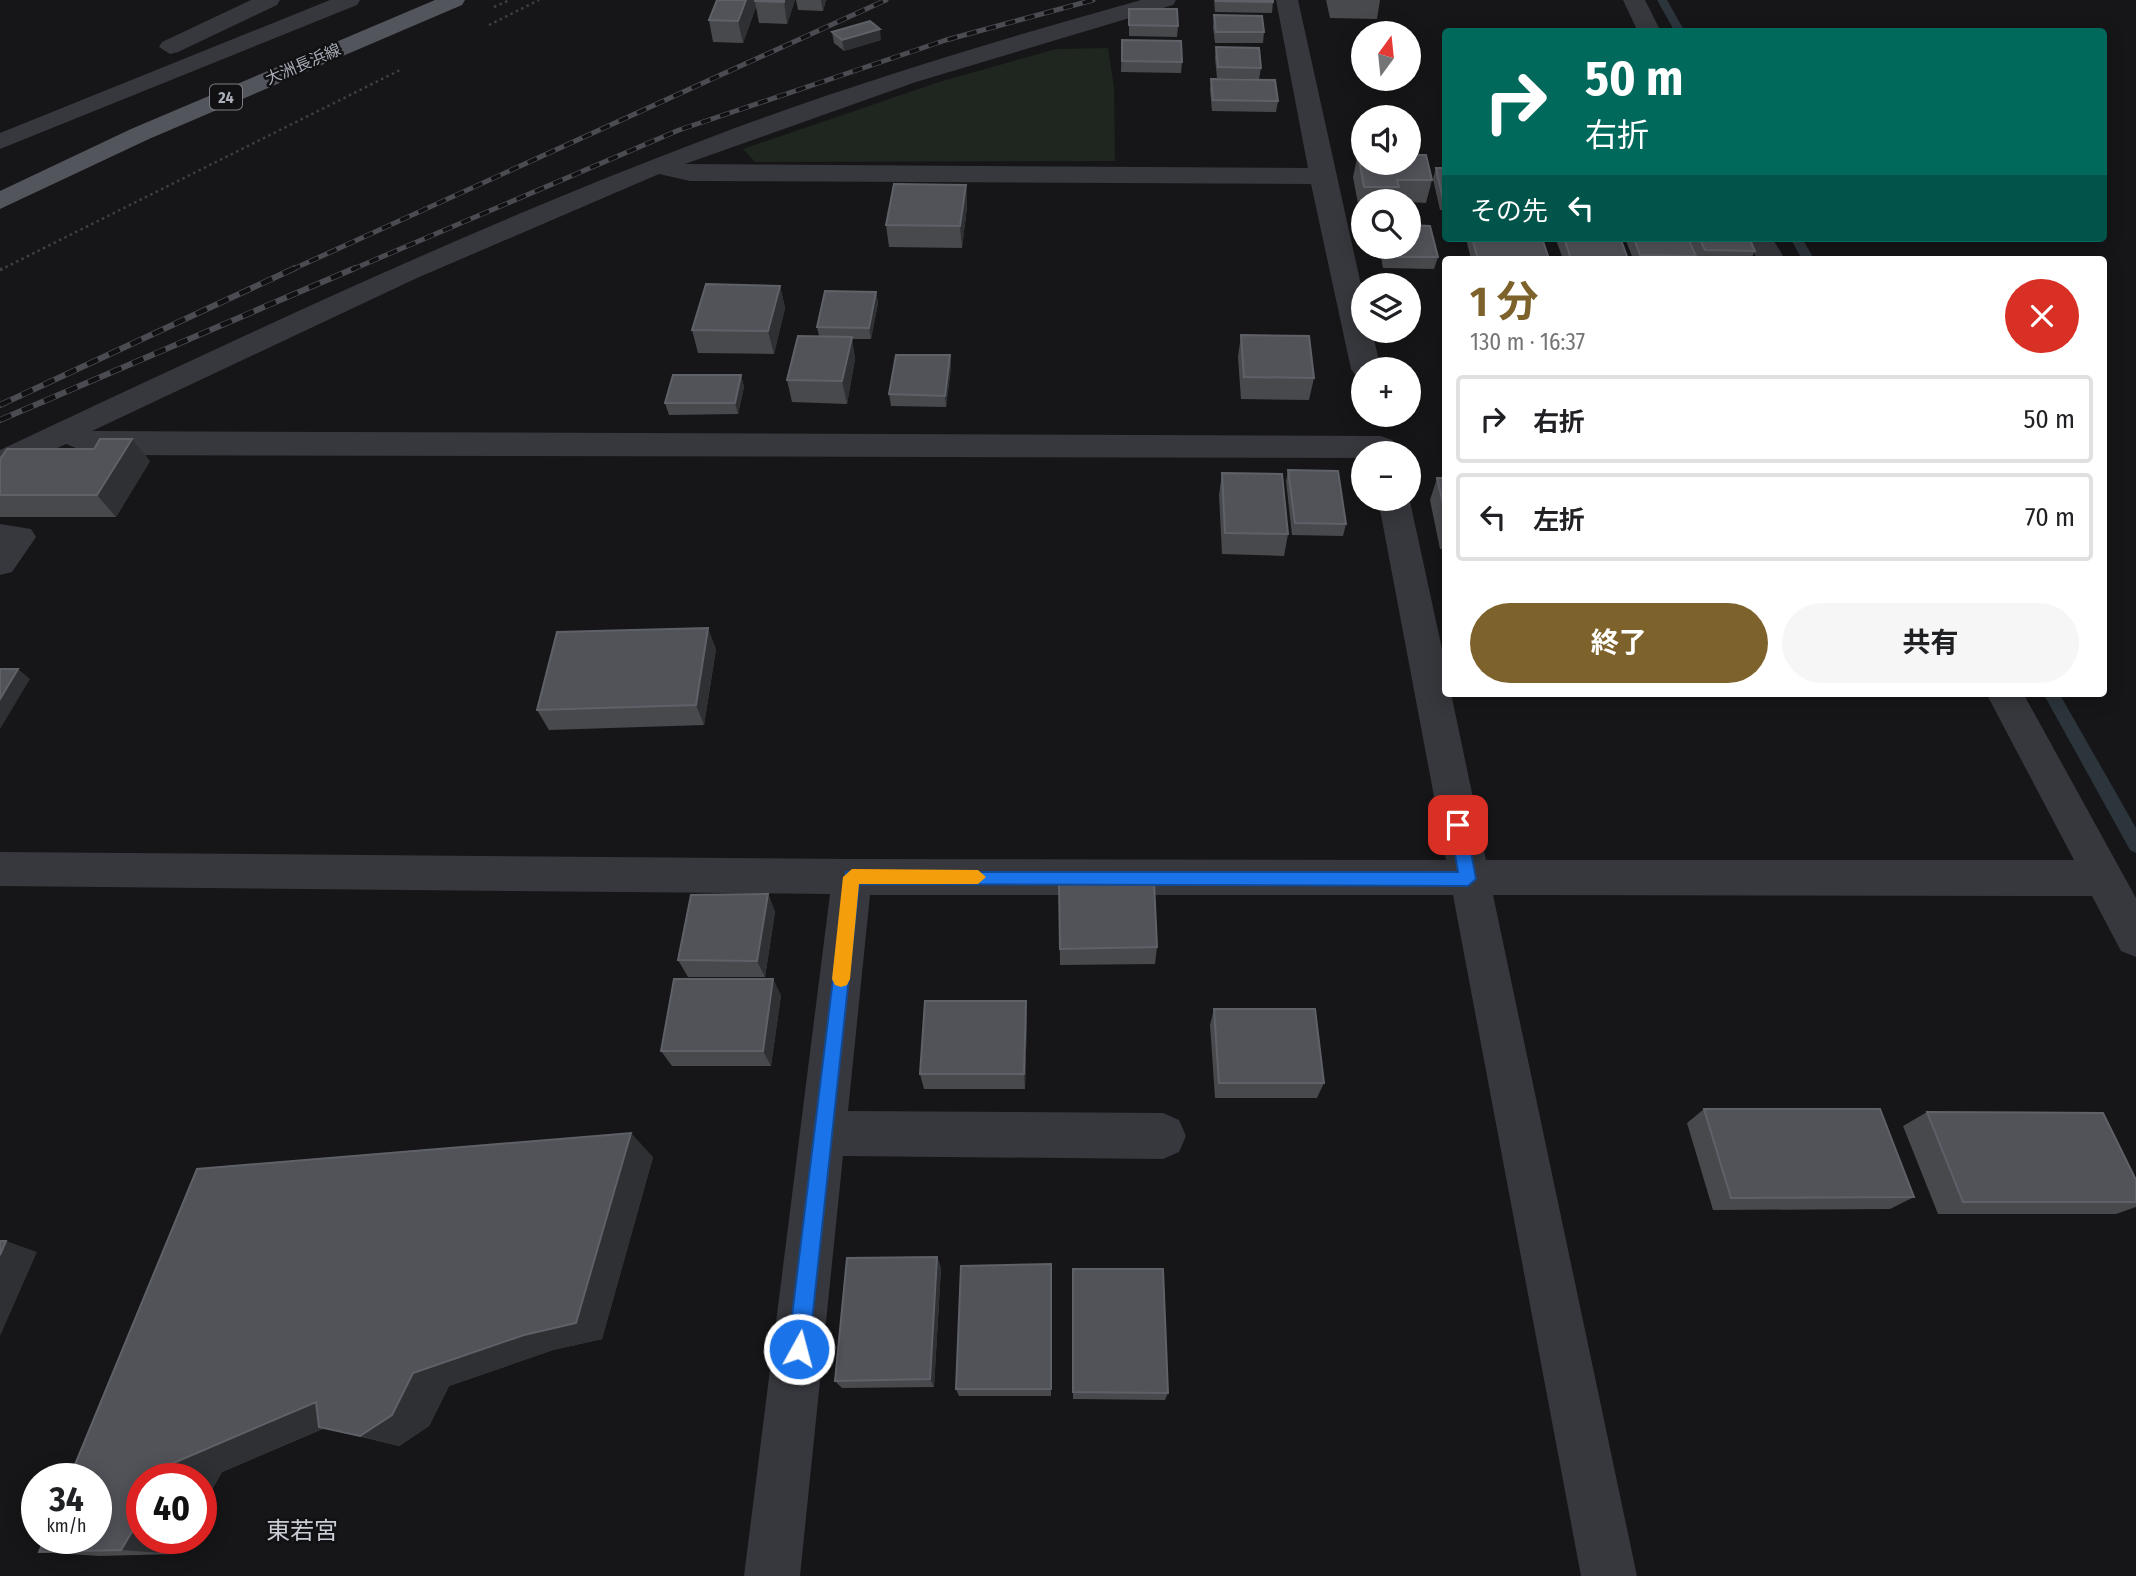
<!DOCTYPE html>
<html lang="ja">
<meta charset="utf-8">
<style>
body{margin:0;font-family:"Fira Sans Condensed","Noto Sans JP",sans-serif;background:#f6f6f6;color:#202124;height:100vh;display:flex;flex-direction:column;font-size:26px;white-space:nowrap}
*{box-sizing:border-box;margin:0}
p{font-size:23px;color:#757577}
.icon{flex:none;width:38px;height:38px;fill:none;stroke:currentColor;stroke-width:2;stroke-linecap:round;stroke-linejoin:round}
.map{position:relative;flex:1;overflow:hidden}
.panel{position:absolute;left:1442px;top:256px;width:665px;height:441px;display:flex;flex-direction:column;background:#fff;border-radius:7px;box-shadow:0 4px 18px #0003}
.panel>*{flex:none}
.guide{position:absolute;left:1442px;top:28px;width:665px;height:214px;border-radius:7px;box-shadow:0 4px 18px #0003;background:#00695c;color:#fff;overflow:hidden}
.needle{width:46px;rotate:15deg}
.fabs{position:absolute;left:1351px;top:21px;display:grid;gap:14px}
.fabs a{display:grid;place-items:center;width:70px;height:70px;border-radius:50%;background:#fff;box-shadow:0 4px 18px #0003;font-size:35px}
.speed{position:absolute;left:21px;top:1463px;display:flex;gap:14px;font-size:35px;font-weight:700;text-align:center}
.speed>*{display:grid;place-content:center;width:91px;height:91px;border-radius:50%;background:#fff;box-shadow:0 4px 18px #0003;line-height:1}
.speed small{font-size:18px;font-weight:400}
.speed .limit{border:10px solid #d22;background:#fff;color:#111}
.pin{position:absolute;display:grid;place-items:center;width:60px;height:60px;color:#fff;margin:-30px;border-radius:14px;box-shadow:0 4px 10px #0006}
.me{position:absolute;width:77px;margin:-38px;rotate:7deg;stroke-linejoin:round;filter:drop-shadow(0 0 5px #0008)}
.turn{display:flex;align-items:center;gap:24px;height:147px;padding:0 28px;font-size:32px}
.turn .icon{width:91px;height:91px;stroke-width:2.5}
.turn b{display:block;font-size:49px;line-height:60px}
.then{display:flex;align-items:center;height:66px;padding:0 28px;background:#0003;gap:14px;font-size:26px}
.round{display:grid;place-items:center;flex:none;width:74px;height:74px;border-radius:37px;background:#f6f6f6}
.head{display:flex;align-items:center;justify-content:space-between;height:119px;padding:0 28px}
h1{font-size:42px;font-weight:700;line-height:52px;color:#7e622b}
.action{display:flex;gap:14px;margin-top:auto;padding:14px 28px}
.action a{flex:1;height:80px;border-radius:42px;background:#7e622b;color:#fff;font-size:28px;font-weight:700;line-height:80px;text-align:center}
.action a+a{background:#f6f6f6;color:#202124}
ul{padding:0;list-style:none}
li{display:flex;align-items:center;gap:21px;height:88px;margin:0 14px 10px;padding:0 14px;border:4px solid #e0e0e0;border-radius:7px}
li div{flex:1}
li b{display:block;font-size:26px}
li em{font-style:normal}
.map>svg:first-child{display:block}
</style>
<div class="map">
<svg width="2136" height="1576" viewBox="0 0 2136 1576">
<rect width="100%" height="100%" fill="#161618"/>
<path fill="#1e261f" d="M1108,48L1114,87L1115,161L755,162L743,149L939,82L1056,49Z"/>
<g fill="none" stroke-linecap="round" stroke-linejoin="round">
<path fill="#2c353c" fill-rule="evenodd" d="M1657,0H1667L1685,32H1675Z
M1790,238H1802L1814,259H1802Z
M2043,693H2059L2136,828V853L2130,850Z"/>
<path stroke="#3d3f44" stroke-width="2.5" stroke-dasharray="2.5 3.5" stroke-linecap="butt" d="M494,7L510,0
M489,25L539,0
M0,270L400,70"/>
<path stroke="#3d3f44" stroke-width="3.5" stroke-dasharray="2.5 4.5" stroke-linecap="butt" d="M0,270L3,268"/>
<path fill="#37383d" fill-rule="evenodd" d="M251,0H280L277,5L178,52L170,54L159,47L162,42Z
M330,0H360L357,5L0,149V133Z
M1141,0H1176L1173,5L916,82L685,164L1308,168L1276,0H1298L1363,294V331H1372L1381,369H1363V378L1356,376L1351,369L1311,184L690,181L659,174L417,278L92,431L1381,436L1392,440L1397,447L1393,453H1363V458L93,455L66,444L0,474V450C233,341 465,230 706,139C848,85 994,41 1141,0Z
M1623,0H1645L1661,32H1638Z
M1746,238H1772L1785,259H1757Z
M1409,497L1446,667V693H1451L1486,860H2074L1986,693H2023L2136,898V957L2121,951L2092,896L1493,895L1637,1576H1581L1453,895H870L848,1111L1163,1113L1179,1120L1186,1136L1179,1152L1163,1159L843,1156L800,1576H744L830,894L0,886V852L852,859L1446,860L1378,499Z
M0,524L31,529L36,537L12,572L0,575Z"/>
<path fill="#53555c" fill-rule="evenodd" d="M435,0H465L462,5L149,139L0,209V191L131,129Z"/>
<g stroke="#4a4c52" stroke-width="5">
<path id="rail-far1" d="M291,270L886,0
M351,270L679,130L946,40L1093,0"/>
</g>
<g stroke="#4a4c52" stroke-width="6">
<path id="rail" d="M0,405L295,268
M0,420L355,268"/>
</g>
<use href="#rail-far1" stroke="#111113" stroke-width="3.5" stroke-dasharray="10" stroke-linecap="butt"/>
<use href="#rail" stroke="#111113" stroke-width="4.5" stroke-dasharray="12" stroke-linecap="butt"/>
</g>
<path fill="#47494d" d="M717,0H795L787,24L759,23L756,7L743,43L713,42L709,20Z
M796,0H826L823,11L798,10Z
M1214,0H1273V2L1272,13L1215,12Z
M1326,0H1380L1377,19L1330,18Z
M1129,9L1178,26L1177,37L1129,36Z
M1214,15L1264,32L1263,43H1215L1213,27Z
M832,32L881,40L844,51L834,43Z
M1122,40L1182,62L1181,73L1121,72Z
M1216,47L1261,68L1259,79L1217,78L1215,58Z
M1211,79L1278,101L1276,112L1212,111L1210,90Z
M1358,154L1432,180L1426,203L1409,202V201H1363V209H1359L1353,177Z
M1436,168H1446V210H1440L1433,179Z
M966,185L967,207L962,248L889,247L886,225Z
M1468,238H1542L1549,259H1471L1467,243Z
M1557,238H1589L1590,240L1628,259H1563L1556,240Z
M1625,238H1688L1696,256L1695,259H1633Z
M1689,238H1749L1755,251L1751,259H1698Z
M1379,247H1409L1438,257L1434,269L1383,268Z
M780,286L785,308L774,354L698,353L692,330Z
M876,292L878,303L871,339H852L855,359L847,404L792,402L787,380L819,336L817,327Z
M1241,335L1314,378L1309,400L1241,399L1238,357Z
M950,355L951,367L946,407L891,406L889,394Z
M741,375L744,387L738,414L669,415L665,403Z
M94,449L150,461L116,517H0V459Z
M1288,470L1346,524L1343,536L1292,535L1286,481Z
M1222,473L1288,534L1284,556L1222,554L1219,495Z
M1437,478H1446V549H1440L1430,500Z
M716,649L704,725L549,730L537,710Z
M1059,883L1157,947L1155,964L1060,965Z
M768,894L775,912L765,977H688L678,960Z
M781,995L771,1066H672L661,1051Z
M1214,1009L1324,1083L1317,1098H1215L1210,1025Z
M1027,1017L1025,1089H924L920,1074Z
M1704,1109L1914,1197L1890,1209L1713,1210L1687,1123Z
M1927,1112L2136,1180V1207L2116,1214H1938L1903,1126Z
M653,1157L602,1339L553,1350L449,1386L429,1426L399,1446L325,1428L222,1472L201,1509V1479L142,1538H185L176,1554L99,1556L39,1552Z
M937,1257L941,1268L934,1387L842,1388L835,1381Z
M1051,1264V1396H959L956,1389Z
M1073,1269L1168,1393L1165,1400L1073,1399Z"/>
<path fill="#2f3033" d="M746,0H759L755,1L756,7L743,43L738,21Z
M784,0H795L787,24L784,2Z
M821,0H826L823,11Z
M880,29L881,40L844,51L842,40Z
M966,185L967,207L962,248L960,226Z
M780,286L785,308L774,354L768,331Z
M876,292L878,303L871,339L869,328Z
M852,337L855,359L847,404L842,381Z
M950,355L951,367L946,407L945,396Z
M741,375L744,387L738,414L735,403Z
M132,439L150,461L116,517L97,495Z
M708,628L716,649L704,725L696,705Z
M18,669L30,679L0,729V699Z
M768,894L775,912L765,977L757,961Z
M773,979L781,995L771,1066L763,1051Z
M1026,1001L1027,1017L1025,1089L1024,1074Z
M631,1133L653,1157L602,1339L553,1350L449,1386L429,1426L399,1446L360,1436L413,1373L524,1335Z
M6,1241L37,1252L0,1336V1255Z
M937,1257L941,1268L934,1387L930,1379Z
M316,1402L357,1414L222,1472L201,1509V1479H163L171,1464Z
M142,1515V1538H185L176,1554L121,1550Z"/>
<path fill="#525359" stroke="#5f6168" stroke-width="2" d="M717,0H746L738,21L709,20Z
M755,0H784V2L755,1Z
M1216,0H1273V2L1216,1Z
M1129,9H1177L1178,26L1129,25Z
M1214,15L1262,16L1264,32H1216Z
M870,21L880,29L842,40L832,32Z
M1122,40L1181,41L1182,62L1122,61Z
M1216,47L1259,48L1261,68L1218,67Z
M1211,79L1275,80L1278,101L1213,100Z
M1358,154H1363V163H1409V155H1426L1432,180H1397L1399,187H1364Z
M1436,168H1446V199H1443Z
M894,184L966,185L960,226L886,225Z
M1409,225L1430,226L1438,257H1386L1384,247H1409Z
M1472,238H1542L1549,259H1478Z
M1564,238H1589L1590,240H1621L1628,259H1571Z
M1634,238H1688L1696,256L1640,255Z
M1699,238H1749L1755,251L1705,250Z
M706,284L780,286L768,331L692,330Z
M825,291L876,292L869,328L817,327Z
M1241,335L1309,336L1314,378L1244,377Z
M798,336L852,337L842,381L787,380Z
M896,355H950L945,396L889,394Z
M673,375H741L735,403H665Z
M100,439H132L97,495H0V459L7,449H94Z
M1288,470L1338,471L1346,524L1295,523Z
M1222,473L1282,474L1288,534L1225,533Z
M1437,478H1446V517Z
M708,628L696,705L537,710L557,632Z
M0,669H18L0,699Z
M1154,882L1157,947L1060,949L1059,883Z
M768,894L757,961L678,960L691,895Z
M674,979H773L763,1051H661Z
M925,1001H1026L1024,1074H920Z
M1214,1009H1315L1324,1083H1219Z
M1704,1109H1880L1914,1197L1731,1198Z
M1927,1112L2103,1113L2136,1180V1202H1963Z
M631,1133L576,1323L524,1335L413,1373L392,1415L360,1436L319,1427L316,1402L171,1464L163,1479H142V1515L121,1550L39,1552L45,1538H96V1479H69L197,1169Z
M0,1241H6L0,1255Z
M937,1257L930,1379L835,1381L847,1258Z
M1051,1264V1389H956L961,1266Z
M1073,1269H1163L1168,1393L1073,1392Z"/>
<path fill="#1a73e8" stroke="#114b97" stroke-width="2" d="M1458,818L1466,825L1476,879L1468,886L859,884L809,1349L806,1356L799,1359L792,1356L788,1349L846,872H1458L1450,825Z"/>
<path fill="#f59e0b" d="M852,869L978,870L986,877L978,884H859L850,979L847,985L841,987L835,985L832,979L843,877Z"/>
<g text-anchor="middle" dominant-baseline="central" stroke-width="5" stroke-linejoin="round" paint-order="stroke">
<g font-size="16" fill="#a8adb8" stroke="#111113">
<text transform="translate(303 64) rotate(-23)">大洲長浜線</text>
</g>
<rect fill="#111113" stroke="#7b7e86" stroke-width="2" x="210" y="84.5" width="32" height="25" rx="5"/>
<g font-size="16" font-weight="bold" fill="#a8adb8">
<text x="226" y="97">24</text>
</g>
<g font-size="24" fill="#c9ccd4" stroke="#111113">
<text x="302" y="1531">東若宮</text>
</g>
</g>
</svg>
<div class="fabs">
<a><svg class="needle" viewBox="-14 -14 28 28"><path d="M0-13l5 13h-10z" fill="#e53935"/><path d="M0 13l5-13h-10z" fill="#757577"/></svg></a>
<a><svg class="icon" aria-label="sound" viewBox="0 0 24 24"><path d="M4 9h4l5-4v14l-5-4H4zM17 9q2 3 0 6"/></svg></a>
<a><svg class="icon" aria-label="search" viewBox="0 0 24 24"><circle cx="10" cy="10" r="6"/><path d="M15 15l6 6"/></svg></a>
<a><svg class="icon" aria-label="layers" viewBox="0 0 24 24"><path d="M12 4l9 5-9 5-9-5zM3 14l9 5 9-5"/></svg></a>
<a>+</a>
<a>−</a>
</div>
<div class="speed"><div>34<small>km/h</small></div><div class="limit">40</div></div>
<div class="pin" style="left:1458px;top:825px;background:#d93025"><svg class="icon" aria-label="arrive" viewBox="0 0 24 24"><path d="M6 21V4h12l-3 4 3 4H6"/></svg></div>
<svg class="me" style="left:799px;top:1349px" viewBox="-20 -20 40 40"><circle r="17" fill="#1a73e8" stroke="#fff" stroke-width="3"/><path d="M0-11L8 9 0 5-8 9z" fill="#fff"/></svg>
<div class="guide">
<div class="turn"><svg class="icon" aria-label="right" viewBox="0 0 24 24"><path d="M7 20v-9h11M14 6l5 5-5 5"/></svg><div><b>50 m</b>右折</div></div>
<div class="then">その先<svg class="icon" aria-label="left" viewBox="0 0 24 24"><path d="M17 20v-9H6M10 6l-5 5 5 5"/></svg></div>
</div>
<section class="panel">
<div class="head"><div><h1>1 分</h1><p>130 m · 16:37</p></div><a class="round" style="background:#d93025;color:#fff"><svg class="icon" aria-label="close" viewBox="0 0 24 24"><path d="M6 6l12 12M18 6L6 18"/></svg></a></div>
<ul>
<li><svg class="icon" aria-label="right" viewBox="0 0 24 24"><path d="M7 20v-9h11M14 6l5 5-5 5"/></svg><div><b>右折</b></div><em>50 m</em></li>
<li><svg class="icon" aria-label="left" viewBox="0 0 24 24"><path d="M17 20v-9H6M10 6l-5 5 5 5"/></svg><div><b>左折</b></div><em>70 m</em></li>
</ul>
<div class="action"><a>終了</a><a>共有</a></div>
</section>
</div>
